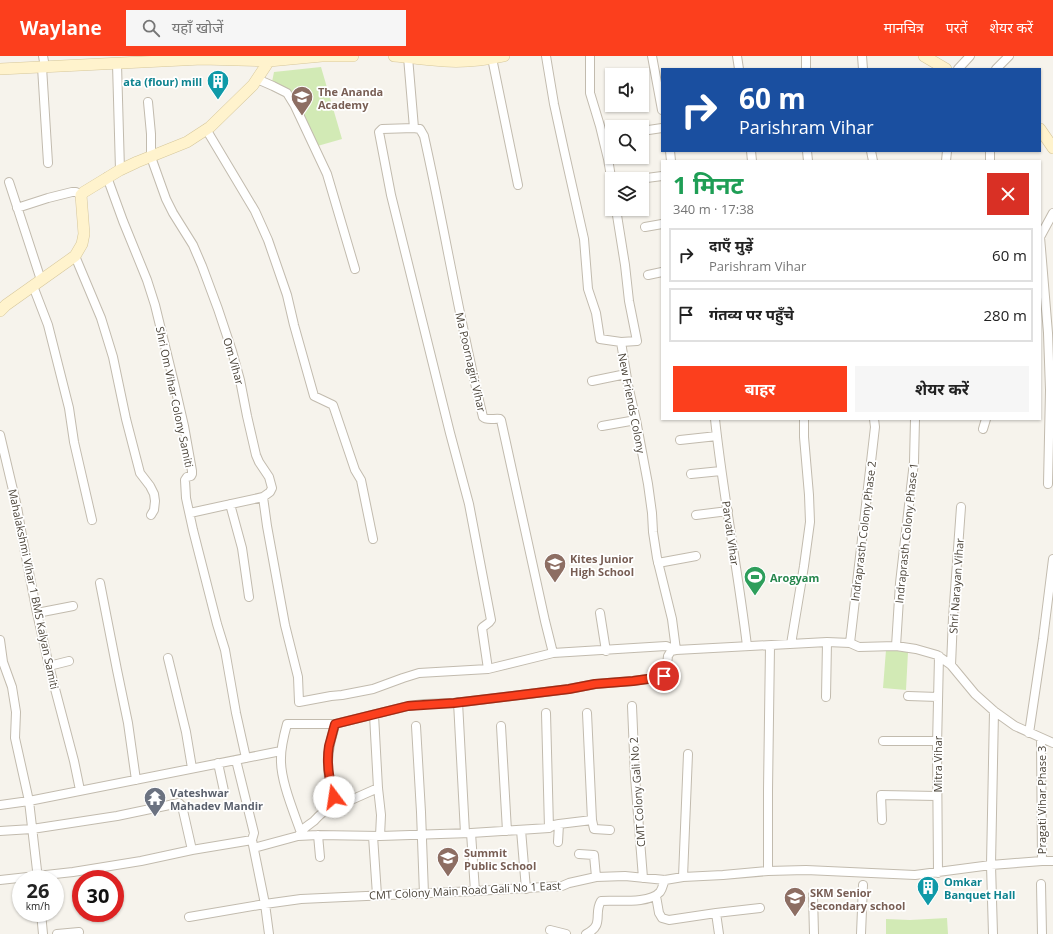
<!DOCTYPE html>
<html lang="hi">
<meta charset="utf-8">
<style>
body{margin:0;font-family:"Open Sans","Noto Sans Devanagari",sans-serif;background:#f6f6f6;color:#222;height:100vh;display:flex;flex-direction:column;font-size:15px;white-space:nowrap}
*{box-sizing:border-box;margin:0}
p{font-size:13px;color:#767676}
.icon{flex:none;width:22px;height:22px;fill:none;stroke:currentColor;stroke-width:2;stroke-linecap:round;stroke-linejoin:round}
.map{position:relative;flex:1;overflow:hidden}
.sheet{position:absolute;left:661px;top:104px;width:380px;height:260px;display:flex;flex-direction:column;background:#fff;border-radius:0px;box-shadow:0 1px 3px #0004}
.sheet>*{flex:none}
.hud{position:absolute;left:661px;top:12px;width:380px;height:84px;border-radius:0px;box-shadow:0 1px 3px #0004;background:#1a4fa0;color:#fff;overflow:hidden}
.controls{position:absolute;left:605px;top:12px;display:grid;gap:8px}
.controls a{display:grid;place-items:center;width:44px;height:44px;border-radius:0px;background:#fff;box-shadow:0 1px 3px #0004;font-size:20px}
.speed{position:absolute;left:12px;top:814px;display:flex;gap:8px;font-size:20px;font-weight:700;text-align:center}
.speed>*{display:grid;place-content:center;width:52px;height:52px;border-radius:50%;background:#fff;box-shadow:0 1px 3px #0004;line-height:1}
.speed small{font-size:10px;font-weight:400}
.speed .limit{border:6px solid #d22;background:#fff;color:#111}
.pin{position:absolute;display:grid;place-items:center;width:34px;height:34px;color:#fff;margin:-17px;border:2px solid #fff;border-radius:50%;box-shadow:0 1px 4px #0007}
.me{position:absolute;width:44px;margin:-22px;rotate:346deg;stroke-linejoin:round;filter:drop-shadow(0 0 3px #0008)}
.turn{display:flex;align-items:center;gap:14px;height:84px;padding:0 12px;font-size:18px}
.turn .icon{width:52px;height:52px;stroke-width:2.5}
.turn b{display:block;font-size:28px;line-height:34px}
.round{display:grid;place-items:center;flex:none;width:42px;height:42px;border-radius:0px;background:#f6f6f6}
.headline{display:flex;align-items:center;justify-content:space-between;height:68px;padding:0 12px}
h1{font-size:24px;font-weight:700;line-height:30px;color:#1e9e55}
.primary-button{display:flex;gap:8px;margin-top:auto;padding:8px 12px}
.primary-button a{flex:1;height:46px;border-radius:0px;background:#fc3f1d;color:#fff;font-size:16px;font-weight:700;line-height:46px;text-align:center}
.primary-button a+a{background:#f6f6f6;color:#222}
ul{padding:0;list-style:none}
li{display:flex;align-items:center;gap:12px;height:54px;margin:0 8px 6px;padding:0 4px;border:2px solid #e0e0e0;border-radius:0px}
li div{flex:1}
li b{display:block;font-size:15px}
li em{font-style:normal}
header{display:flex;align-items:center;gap:24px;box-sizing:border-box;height:56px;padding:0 20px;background:#fc3f1d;color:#fff}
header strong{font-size:19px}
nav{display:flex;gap:22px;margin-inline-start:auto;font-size:14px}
.search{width:280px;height:36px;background:#f6f6f6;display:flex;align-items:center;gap:10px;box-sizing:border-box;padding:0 14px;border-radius:0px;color:#767676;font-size:15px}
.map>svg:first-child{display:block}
</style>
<header>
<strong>Waylane</strong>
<div class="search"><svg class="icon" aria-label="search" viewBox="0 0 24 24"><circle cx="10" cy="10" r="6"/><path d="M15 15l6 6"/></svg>यहाँ खोजें</div>
<nav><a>मानचित्र</a><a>परतें</a><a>शेयर करें</a></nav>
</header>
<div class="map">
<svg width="1053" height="878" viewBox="0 0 1053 878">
<rect width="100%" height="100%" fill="#f6f3ec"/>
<path fill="#d2eab5" d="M321,11L342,83L314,91L295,44L272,26L274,16Z
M886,594L908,596L906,634L883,632Z
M947,862L948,878H886V863L910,864Z"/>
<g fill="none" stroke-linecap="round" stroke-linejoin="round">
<g stroke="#c2bbae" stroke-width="10">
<path id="street" d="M43,0L45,11
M546,0L554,48L564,94L584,183L588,233L596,257L600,283L621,286L628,329L636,364L648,428L652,457L653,476L657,502L672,563L676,594
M590,0V37L600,70L608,103L612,127
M652,0L662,54
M737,0L739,13
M806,0V13
M862,0L863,13
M408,1L414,72L420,73L424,80C445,174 460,268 483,361C487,365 495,362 500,363L501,364L545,565L553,597
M492,2L518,129
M117,8L120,114
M42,11L48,107
M958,13L970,0
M996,13L1009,0
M257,23L273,30L287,37L295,50L327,118L355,213
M148,46L151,78V101L166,143L173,157L193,189L202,210L218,253L232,295L240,324L247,360L256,399L259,406L269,421L272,432L270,436L263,441L190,457
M414,72L382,73L379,76L391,139L450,377L469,448L491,564C489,568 484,569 482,572L488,613
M206,73L255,155L268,184L287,239L294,269L314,340L333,349L355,414L361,424L373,483
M642,75L662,72
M670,95L671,105
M751,95L752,105
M807,95L808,105
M871,95L873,105
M946,105L947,95
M990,105V95
M107,121L123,165L147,224L155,249L175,331L184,370L192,415V418L191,420L187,421L185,424L186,442L193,474L217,568L225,594L236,657L246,702
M639,123L662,120
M9,126L41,224
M17,152L48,142L72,136H76L81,139
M616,153L625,209L629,245L637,285L621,286
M645,171L662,168
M75,200L101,262L113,301L126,363L140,417L150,430L154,438L155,445L154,454L151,459
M648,219L662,216
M33,230L48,269L69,352L74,386L92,464
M592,325L626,318
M715,363C723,439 738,514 747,590
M602,370L636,364
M983,373L986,363
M0,379L17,451L24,491L37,557L49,610L74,705L80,734
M680,384L717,380
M691,418L721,415
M1048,428L1050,334L1048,277L1040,181L1053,157
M263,441L267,470L285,569L298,621L299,646L331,640L342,639L373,633L403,622L419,617L488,613L553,597L666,590L676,594L827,586L850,587L859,591L896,590L916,593L937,599L951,609L975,638L994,655L1015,670L1053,687
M230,448L242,492L249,541
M696,459L728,455
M658,507L696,500
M100,527L117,614L128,667L136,724
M37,557L73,550
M600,557L606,595
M0,584L3,606L12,631L16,656L15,682L29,745L38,823
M850,587L875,371L874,363
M791,588L804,510L810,466L809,439L804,381V363
M896,590L900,527L914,406L915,363
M168,602L186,676L192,712
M951,609L953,562L961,451
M49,610L69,605
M908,640L938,641
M826,641L827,586
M458,646L465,777
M632,650L635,721L643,822
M546,657L549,772
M587,657L592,764L594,773L610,774
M374,659L378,732L381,759L380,780
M335,668C334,675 331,682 330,689C325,710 330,730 336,750
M416,670L421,756L424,838
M501,670L507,775
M1029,677L1043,583L1053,503
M1041,682L1042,805
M883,685H937
M236,704L254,777L252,784
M218,707L224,735
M0,749L29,745L281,695
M882,764L881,739L937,740
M300,774C293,754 280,723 281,702C281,691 284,679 287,668H335L408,650L424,648L454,647L569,633L595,628L633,625L662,621L666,617L668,600L671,595L676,594
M521,774L526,833
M0,775L32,773L117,760L179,747L182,750L192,794
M471,777L475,835
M299,779C302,772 308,770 314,765C317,762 320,758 324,756L378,732
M318,779L320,801
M373,780L377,839
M558,786L559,768
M254,792L298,780L318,779L380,780L471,777L549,772L554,769L559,768L592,764
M579,798L594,799L596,821
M768,815V734L770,590
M938,817L937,690L939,600
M683,821L688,698
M0,824L73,816L141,805L192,794L252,784L265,848L269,878
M1041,828L1042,878
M813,839L814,878
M656,840L659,857L662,862L669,864L716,857L719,878
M41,857L43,878
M716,857L760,852
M189,861L265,848L301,843L475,835L562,830L569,827L596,821L625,820L665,824L683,821L723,819L768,815L806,814L915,819L991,809L1042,805H1053
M550,874L566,878
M57,878L79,876
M586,878C605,869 593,858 601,845C616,844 650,848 660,836C663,832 663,827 665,824
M861,878L863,829
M993,878L991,809L994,655"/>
</g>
<g stroke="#d6c79b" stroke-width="12">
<path id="secondary" d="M394,0C407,1 420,3 433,4C457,7 481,5 504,0
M924,0L946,13
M0,13L202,3L269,5L322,0H353
M1040,73L1053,92
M0,255L6,249L75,200L82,188L84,178L81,139L84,136L120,114L137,106L187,86L210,71L253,29L269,5"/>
</g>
<use href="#street" stroke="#fff" stroke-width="8"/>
<use href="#secondary" stroke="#fff3cd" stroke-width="11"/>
</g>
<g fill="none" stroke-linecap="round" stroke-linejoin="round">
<g stroke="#a42913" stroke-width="10">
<path id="route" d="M334,741C329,724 326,708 329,690C331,683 333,675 335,668L408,650L454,647L569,633L595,628L633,625L662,621L664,620"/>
</g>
<use href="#route" stroke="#fc3f1d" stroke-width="7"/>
</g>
<defs>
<g id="building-pin" transform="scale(1.15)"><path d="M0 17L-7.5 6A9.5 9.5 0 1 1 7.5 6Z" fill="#0f9aa8" stroke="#fff"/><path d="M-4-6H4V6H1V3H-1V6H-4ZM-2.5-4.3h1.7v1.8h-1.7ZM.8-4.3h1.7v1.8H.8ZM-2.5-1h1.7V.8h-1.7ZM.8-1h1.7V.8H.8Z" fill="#fff"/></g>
<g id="school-pin" transform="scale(1.15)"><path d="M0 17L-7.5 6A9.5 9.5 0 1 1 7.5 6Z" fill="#8d6e63" stroke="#fff"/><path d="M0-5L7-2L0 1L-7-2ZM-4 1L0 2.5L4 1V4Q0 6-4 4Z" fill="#fff"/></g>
<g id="stadium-pin" transform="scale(1.15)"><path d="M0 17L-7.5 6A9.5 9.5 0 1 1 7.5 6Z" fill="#2e9e5b" stroke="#fff"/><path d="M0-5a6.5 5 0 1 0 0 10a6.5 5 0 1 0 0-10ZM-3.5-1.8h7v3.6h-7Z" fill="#fff"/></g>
<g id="temple-pin" transform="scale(1.15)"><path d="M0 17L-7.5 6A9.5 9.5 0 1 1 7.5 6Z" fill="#6b7280" stroke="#fff"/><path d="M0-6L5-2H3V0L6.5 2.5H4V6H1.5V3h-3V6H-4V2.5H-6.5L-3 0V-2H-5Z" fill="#fff"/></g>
</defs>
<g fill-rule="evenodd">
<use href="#building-pin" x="218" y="25"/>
<use href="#school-pin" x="302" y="41"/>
<use href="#school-pin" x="555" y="508"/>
<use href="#stadium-pin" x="755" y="521"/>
<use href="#temple-pin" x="155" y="742"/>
<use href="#school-pin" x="448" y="802"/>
<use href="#building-pin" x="928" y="831"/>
<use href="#school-pin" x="795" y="842"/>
</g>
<g text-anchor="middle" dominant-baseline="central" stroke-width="3.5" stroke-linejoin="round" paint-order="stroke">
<g font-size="11" font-weight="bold" fill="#0d838f" stroke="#fff" text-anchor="end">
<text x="202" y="25">ata (flour) mill</text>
<text x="944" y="825" text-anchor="start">Omkar<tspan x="944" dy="13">Banquet Hall</tspan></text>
</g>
<g font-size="11" font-weight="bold" fill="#785e54" stroke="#fff" text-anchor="start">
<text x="318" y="35">The Ananda<tspan x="318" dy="13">Academy</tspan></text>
<text x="570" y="502">Kites Junior<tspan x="570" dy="13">High School</tspan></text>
<text x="464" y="796">Summit<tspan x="464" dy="13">Public School</tspan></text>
<text x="810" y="836">SKM Senior<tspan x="810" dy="13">Secondary school</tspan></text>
</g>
<g font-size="11" fill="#4b4439" stroke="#fff">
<text transform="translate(234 305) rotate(74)">Om Vihar</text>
<text transform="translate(471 306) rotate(77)">Ma Poornagiri Vihar</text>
<text transform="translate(175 341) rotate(78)">Shri Om Vihar Colony Samiti</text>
<text transform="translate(632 347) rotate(79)">New Friends Colony</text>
<text transform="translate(863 475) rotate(-83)">Indraprasth Colony Phase 2</text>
<text transform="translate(731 477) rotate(82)">Parvati Vihar</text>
<text transform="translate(906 477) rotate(-84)">Indraprasth Colony Phase 1</text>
<text transform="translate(956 530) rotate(-86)">Shri Narayan Vihar</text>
<text transform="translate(34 533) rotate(78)">Mahalakshmi Vihar 1 BMS Kalyan Samiti</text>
<text transform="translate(937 708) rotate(-90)">Mitra Vihar</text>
<text transform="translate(637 736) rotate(-94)">CMT Colony Gali No 2</text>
<text transform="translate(1041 744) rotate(-90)">Pragati Vihar Phase 3</text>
<text transform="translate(465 834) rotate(-3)">CMT Colony Main Road Gali No 1 East</text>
</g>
<g font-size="11" font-weight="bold" fill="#27864d" stroke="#fff" text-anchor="start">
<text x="770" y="521">Arogyam</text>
</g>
<g font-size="11" font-weight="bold" fill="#5b616d" stroke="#fff" text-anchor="start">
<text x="170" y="736">Vateshwar<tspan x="170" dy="13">Mahadev Mandir</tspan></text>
</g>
</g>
</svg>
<div class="controls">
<a><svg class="icon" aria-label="sound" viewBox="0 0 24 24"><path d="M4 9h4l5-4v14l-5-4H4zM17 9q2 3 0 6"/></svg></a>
<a><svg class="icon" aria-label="search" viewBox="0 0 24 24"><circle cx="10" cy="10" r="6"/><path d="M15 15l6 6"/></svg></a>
<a><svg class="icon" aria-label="layers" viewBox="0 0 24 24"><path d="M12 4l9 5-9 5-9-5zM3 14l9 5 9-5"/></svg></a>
</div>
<div class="speed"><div>26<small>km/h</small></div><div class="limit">30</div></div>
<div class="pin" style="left:664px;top:620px;background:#d93025"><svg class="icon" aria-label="arrive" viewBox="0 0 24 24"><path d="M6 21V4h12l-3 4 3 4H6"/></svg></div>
<svg class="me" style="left:334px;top:741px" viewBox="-20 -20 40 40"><circle r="19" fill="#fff"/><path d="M0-13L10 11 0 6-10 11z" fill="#fc3f1d"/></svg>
<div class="hud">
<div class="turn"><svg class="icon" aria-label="right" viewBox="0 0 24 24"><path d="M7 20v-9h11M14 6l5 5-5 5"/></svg><div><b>60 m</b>Parishram Vihar</div></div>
</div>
<section class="sheet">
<div class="headline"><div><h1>1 मिनट</h1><p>340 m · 17:38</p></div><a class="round" style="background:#d93025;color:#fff"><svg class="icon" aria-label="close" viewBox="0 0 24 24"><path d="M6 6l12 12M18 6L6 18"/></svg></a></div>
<ul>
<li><svg class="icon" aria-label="right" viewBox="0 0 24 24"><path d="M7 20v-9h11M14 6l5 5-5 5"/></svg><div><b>दाएँ मुड़ें</b><p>Parishram Vihar</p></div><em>60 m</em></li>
<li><svg class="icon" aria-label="arrive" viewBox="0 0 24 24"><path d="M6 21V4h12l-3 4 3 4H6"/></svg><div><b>गंतव्य पर पहुँचे</b></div><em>280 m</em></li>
</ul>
<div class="primary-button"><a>बाहर</a><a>शेयर करें</a></div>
</section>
</div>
